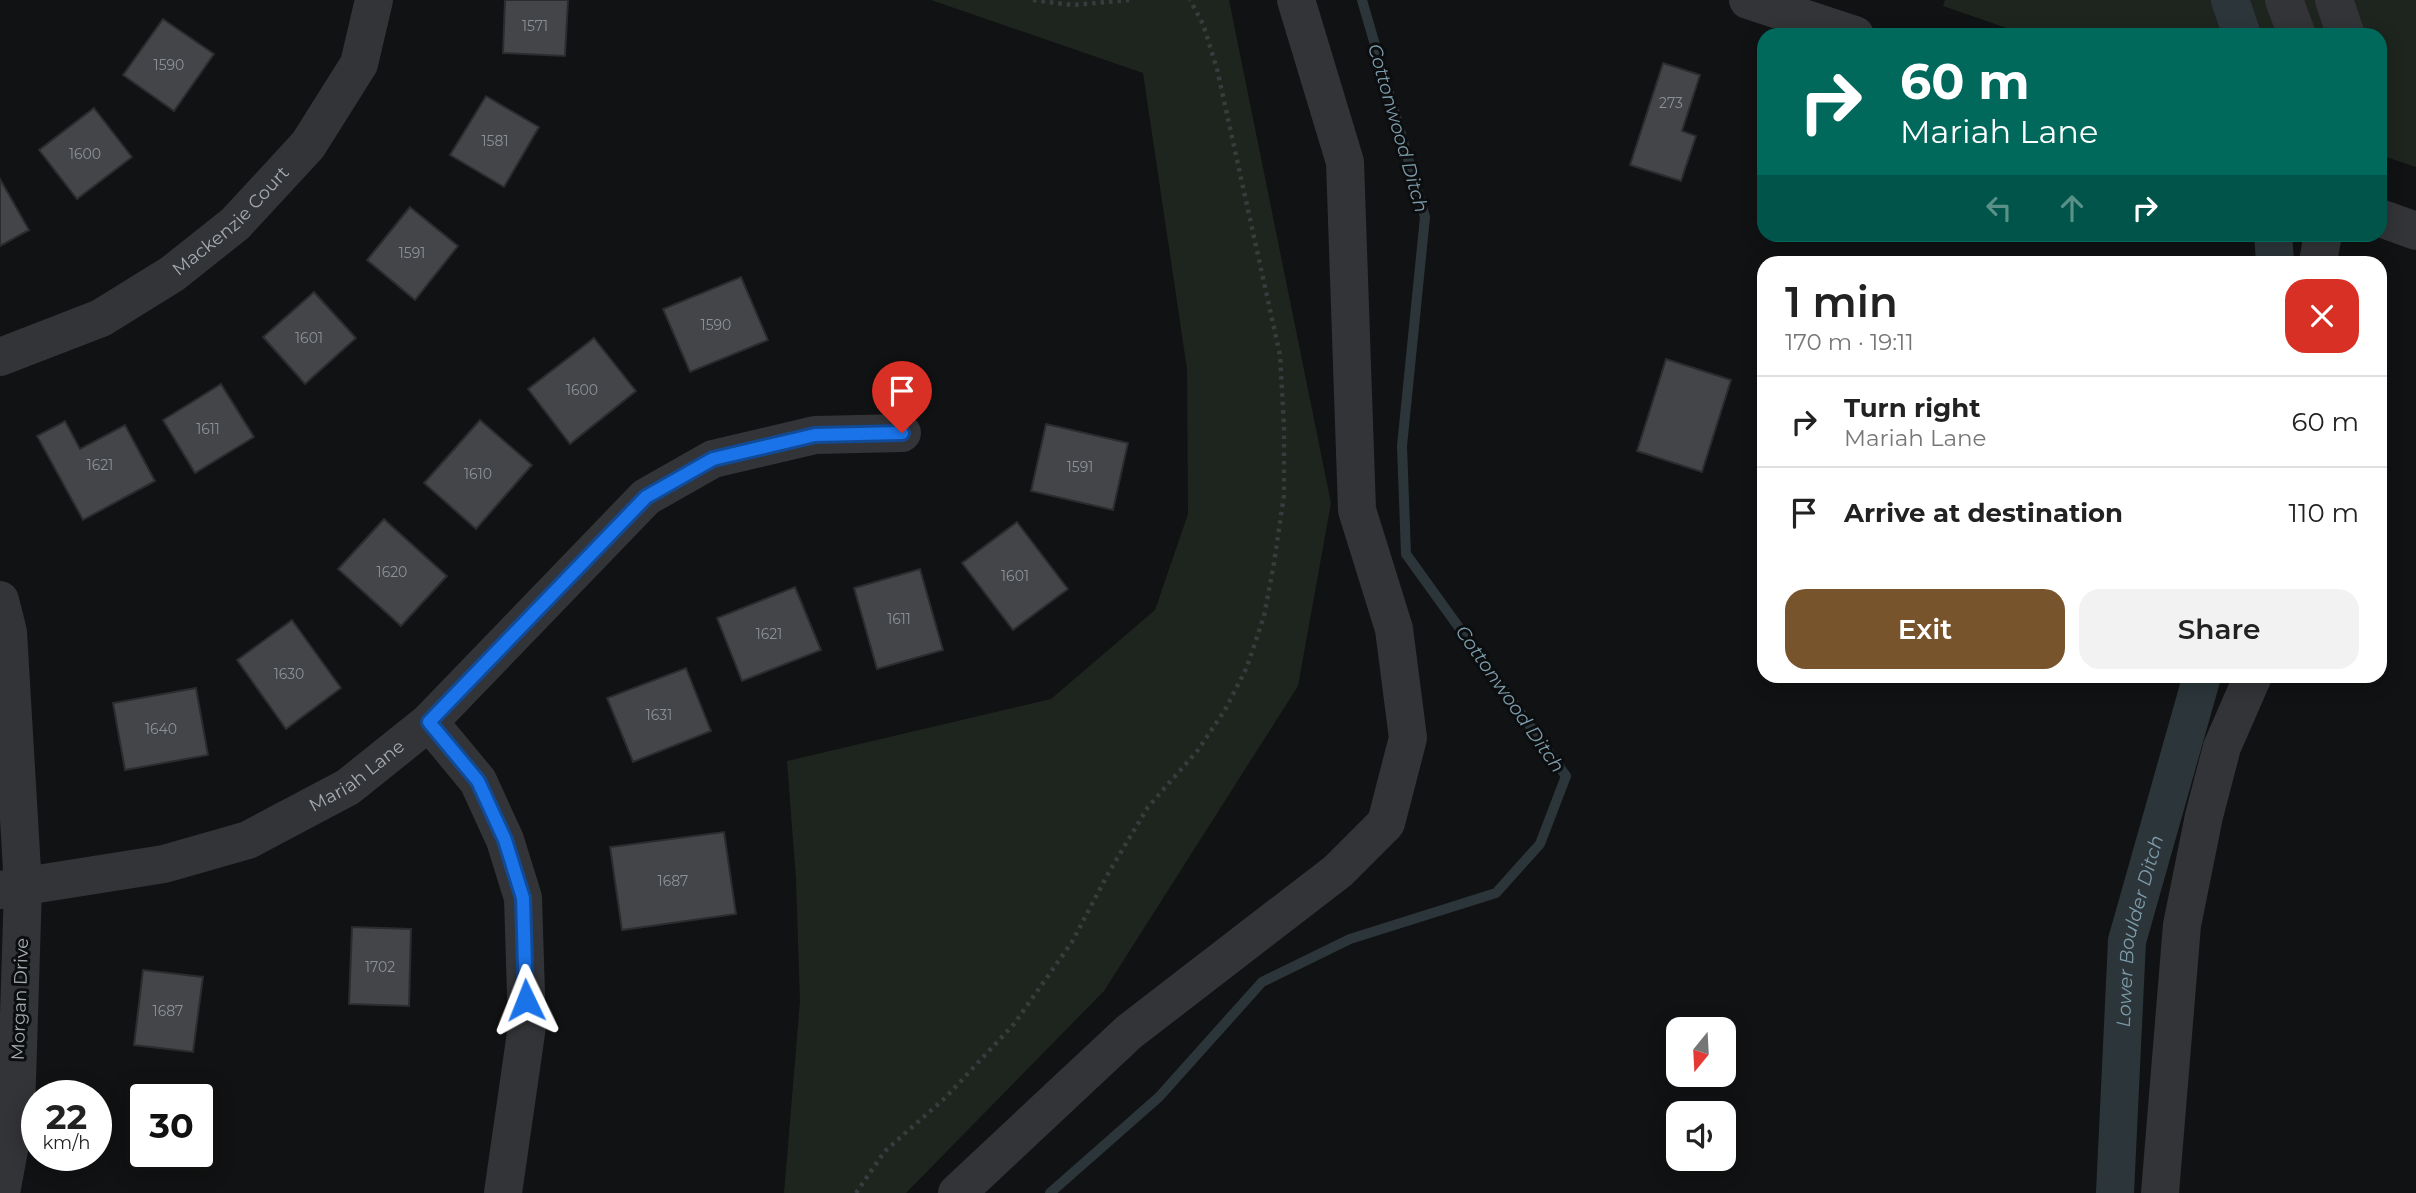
<!DOCTYPE html>
<meta charset="utf-8">
<style>
body{margin:0;font-family:Montserrat,sans-serif;background:#f2f2f2;color:#222;height:100vh;display:flex;flex-direction:column;font-size:26px;white-space:nowrap}
*{box-sizing:border-box;margin:0}
p{font-size:23px;color:#767676}
.icon{flex:none;width:38px;height:38px;fill:none;stroke:currentColor;stroke-width:2;stroke-linecap:round;stroke-linejoin:round}
.map{position:relative;flex:1;overflow:hidden}
.drawer{position:absolute;left:1757px;top:256px;width:630px;height:427px;display:flex;flex-direction:column;background:#fff;border-radius:21px;box-shadow:0 4px 18px #0003}
.drawer>*{flex:none}
.guide{position:absolute;left:1757px;top:28px;width:630px;height:214px;border-radius:21px;box-shadow:0 4px 18px #0003;background:#00695c;color:#fff;overflow:hidden}
.needle{width:46px;rotate:198deg}
.controls{position:absolute;left:1666px;top:1017px;display:grid;gap:14px}
.controls a{display:grid;place-items:center;width:70px;height:70px;border-radius:14px;background:#fff;box-shadow:0 4px 18px #0003;font-size:35px}
.speed{position:absolute;left:21px;top:1080px;display:flex;gap:14px;font-size:35px;font-weight:700;text-align:center}
.speed>*{display:grid;place-content:center;width:91px;height:91px;border-radius:50%;background:#fff;box-shadow:0 4px 18px #0003;line-height:1}
.speed small{font-size:18px;font-weight:400}
.speed .limit{border:4px solid #111;border-radius:10px;background:#fff;color:#111}
.pin{position:absolute;display:grid;place-items:center;width:60px;height:60px;color:#fff;margin:-72px -30px;border-radius:50% 50% 50% 0;rotate:-45deg;box-shadow:0 0 7px #0007}
.pin .icon{rotate:45deg}
.me{position:absolute;width:77px;margin:-38px;rotate:358deg;stroke-linejoin:round;filter:drop-shadow(0 0 5px #0008)}
.turn{display:flex;align-items:center;gap:24px;height:147px;padding:0 28px;font-size:32px}
.turn .icon{width:91px;height:91px;stroke-width:2.5}
.turn b{display:block;font-size:49px;line-height:60px}
.lanes{display:flex;align-items:center;height:66px;padding:0 28px;background:#0003;justify-content:center;gap:35px;direction:ltr}
.lanes .off{opacity:.35}
.round{display:grid;place-items:center;flex:none;width:74px;height:74px;border-radius:21px;background:#f2f2f2}
.overview{display:flex;align-items:center;justify-content:space-between;height:119px;padding:0 28px}
h1{font-size:42px;font-weight:600;line-height:52px}
.action{display:flex;gap:14px;margin-top:auto;padding:14px 28px}
.action a{flex:1;height:80px;border-radius:21px;background:#78542d;color:#fff;font-size:28px;font-weight:600;line-height:80px;text-align:center}
.action a+a{background:#f2f2f2;color:#222}
ul{padding:0;list-style:none}
li{display:flex;align-items:center;gap:21px;height:91px;padding:0 28px;border-top:2px solid #e0e0e0}
li div{flex:1}
li b{display:block;font-size:26px}
li em{font-style:normal}
.map>svg:first-child{display:block}
</style>
<div class="map">
<svg width="2416" height="1193" viewBox="0 0 2416 1193">
<rect width="100%" height="100%" fill="#111213"/>
<path fill="#1e251e" d="M931,0H1229L1331,503L1298,686L1104,991L906,1193H784L800,1001L796,880L787,761L1051,699L1155,610L1188,514L1187,369L1143,73Z
M1945,0H2416V167L2380,155V35H2027L1943,6Z"/>
<g fill="none" stroke-linecap="round" stroke-linejoin="round">
<path stroke="#2c363a" stroke-width="10" d="M1050,1193L1159,1097L1262,982L1350,939L1496,893L1540,844L1566,776L1406,554L1402,446L1425,217L1362,0"/>
<g stroke="#2c363a" stroke-width="38">
<path d="M2230,0L2242,35"/>
<path d="M2273,234L2275,262"/>
<path id="s1" d="M2115,1193L2127,941L2202,676"/>
</g>
</g>
<path fill="#434548" stroke="#2c2c2f" stroke-width="2" d="M505,0H568L565,56L503,53Z
M163,19L214,54L174,111L123,75Z
M1663,63L1700,75L1682,131L1696,136L1681,181L1630,165Z
M486,96L539,127L504,187L450,155Z
M94,108L132,157L77,199L39,150Z
M0,179L29,230L0,246Z
M410,207L458,246L415,300L367,260Z
M741,277L768,340L690,372L663,309Z
M314,292L356,338L305,384L263,337Z
M594,338L636,391L570,444L528,389Z
M1666,359L1731,380L1702,472L1637,451Z
M221,384L254,437L195,473L163,420Z
M480,420L532,465L476,529L424,483Z
M65,421L80,449L125,425L155,481L83,520L37,436Z
M1046,424L1128,443L1113,510L1031,491Z
M384,519L447,576L401,626L338,569Z
M1017,522L1068,589L1013,630L962,563Z
M920,569L943,650L877,669L854,588Z
M795,587L821,650L742,681L717,618Z
M292,620L341,688L286,729L237,660Z
M686,668L711,731L633,762L607,698Z
M196,688L208,755L125,770L113,703Z
M724,832L736,914L622,930L610,847Z
M352,927L411,929L409,1006L349,1004Z
M143,970L203,977L193,1052L134,1045Z"/>
<g fill="none" stroke-linecap="round" stroke-linejoin="round">
<path stroke="#393b3e" stroke-width="4.5" stroke-dasharray="3.5 5" stroke-linecap="butt" d="M1033,0L1072,5L1129,0
M856,1193L885,1151L945,1098L1014,1024L1072,942L1109,872L1148,807L1198,750L1225,710L1247,667L1264,616L1274,563L1284,495V426L1280,355L1217,69L1203,24L1190,0"/>
<g stroke="#333437" stroke-width="38">
<path d="M1748,0L1855,35"/>
<path d="M2284,0L2297,35"/>
<path d="M2334,0L2346,35"/>
<path d="M2380,218L2416,231"/>
<path d="M2318,262L2323,234"/>
<path id="s2" d="M0,357L101,318L172,274L235,224L308,145L359,64L374,0"/>
<path d="M0,600L8,632L23,887L16,1112L1,1193"/>
<path d="M429,722L478,781L505,840L523,898L527,1026L503,1193"/>
<path id="s3" d="M0,890L164,864L248,840L348,787L429,722L646,497L713,459L815,435L902,433"/>
<path d="M957,1193L1129,1032L1338,871L1386,823L1408,738L1394,629L1357,510L1345,162L1296,0"/>
<path d="M2160,1193L2182,925L2204,816L2222,747L2253,676"/>
</g>
</g>
<g fill="none" stroke-linecap="round" stroke-linejoin="round">
<g stroke="#114b97" stroke-width="18">
<path id="route" d="M526,1000L523,898L505,840L478,781L429,722L646,497L713,459L815,435L902,433"/>
</g>
<use href="#route" stroke="#1a73e8" stroke-width="12"/>
</g>
<g text-anchor="middle" dominant-baseline="central" stroke-width="6" stroke-linejoin="round" paint-order="stroke">
<g font-size="14" fill="#8c9198">
<text x="535" y="26">1571</text>
<text x="169" y="65">1590</text>
<text x="1671" y="103">273</text>
<text x="495" y="141">1581</text>
<text x="85" y="154">1600</text>
<text x="412" y="253">1591</text>
<text x="716" y="325">1590</text>
<text x="309" y="338">1601</text>
<text x="582" y="390">1600</text>
<text x="208" y="429">1611</text>
<text x="100" y="465">1621</text>
<text x="1080" y="467">1591</text>
<text x="478" y="474">1610</text>
<text x="392" y="572">1620</text>
<text x="1015" y="576">1601</text>
<text x="899" y="619">1611</text>
<text x="769" y="634">1621</text>
<text x="289" y="674">1630</text>
<text x="659" y="715">1631</text>
<text x="161" y="729">1640</text>
<text x="673" y="881">1687</text>
<text x="380" y="967">1702</text>
<text x="168" y="1011">1687</text>
</g>
<g font-size="18" fill="#a4aab2" stroke="#0c0d0e">
<text stroke="none"><textPath href="#s2" startOffset="271">Mackenzie Court</textPath></text>
<text stroke="none"><textPath href="#s3" startOffset="380">Mariah Lane</textPath></text>
<text transform="translate(20 999) rotate(-88)">Morgan Drive</text>
</g>
<g font-size="19" font-style="italic" fill="#7d9cab" stroke="#0c0d0e">
<text transform="translate(1398 128) rotate(74)">Cottonwood Ditch</text>
<text transform="translate(1510 699) rotate(55)">Cottonwood Ditch</text>
<text stroke="none"><textPath href="#s1" startOffset="264">Lower Boulder Ditch</textPath></text>
</g>
</g>
</svg>
<div class="controls">
<a><svg class="needle" viewBox="-14 -14 28 28"><path d="M0-13l5 13h-10z" fill="#e53935"/><path d="M0 13l5-13h-10z" fill="#767676"/></svg></a>
<a><svg class="icon" aria-label="sound" viewBox="0 0 24 24"><path d="M4 9h4l5-4v14l-5-4H4zM17 9q2 3 0 6"/></svg></a>
</div>
<div class="speed"><div>22<small>km/h</small></div><div class="limit">30</div></div>
<div class="pin" style="left:902px;top:433px;background:#d93025"><svg class="icon" aria-label="arrive" viewBox="0 0 24 24"><path d="M6 21V4h12l-3 4 3 4H6"/></svg></div>
<svg class="me" style="left:526px;top:1000px" viewBox="-20 -20 40 40"><path d="M0-17L14 15 0 8-14 15z" fill="#1a73e8" stroke="#fff" stroke-width="4"/></svg>
<div class="guide">
<div class="turn"><svg class="icon" aria-label="right" viewBox="0 0 24 24"><path d="M7 20v-9h11M14 6l5 5-5 5"/></svg><div><b>60 m</b>Mariah Lane</div></div>
<div class="lanes"><svg class="icon off" aria-label="left" viewBox="0 0 24 24"><path d="M17 20v-9H6M10 6l-5 5 5 5"/></svg><svg class="icon off" aria-label="ahead" viewBox="0 0 24 24"><path d="M12 20V5M6 11l6-6 6 6"/></svg><svg class="icon" aria-label="right" viewBox="0 0 24 24"><path d="M7 20v-9h11M14 6l5 5-5 5"/></svg></div>
</div>
<section class="drawer">
<div class="overview"><div><h1>1 min</h1><p>170 m · 19:11</p></div><a class="round" style="background:#d93025;color:#fff"><svg class="icon" aria-label="close" viewBox="0 0 24 24"><path d="M6 6l12 12M18 6L6 18"/></svg></a></div>
<ul>
<li><svg class="icon" aria-label="right" viewBox="0 0 24 24"><path d="M7 20v-9h11M14 6l5 5-5 5"/></svg><div><b>Turn right</b><p>Mariah Lane</p></div><em>60 m</em></li>
<li><svg class="icon" aria-label="arrive" viewBox="0 0 24 24"><path d="M6 21V4h12l-3 4 3 4H6"/></svg><div><b>Arrive at destination</b></div><em>110 m</em></li>
</ul>
<div class="action"><a>Exit</a><a>Share</a></div>
</section>
</div>
